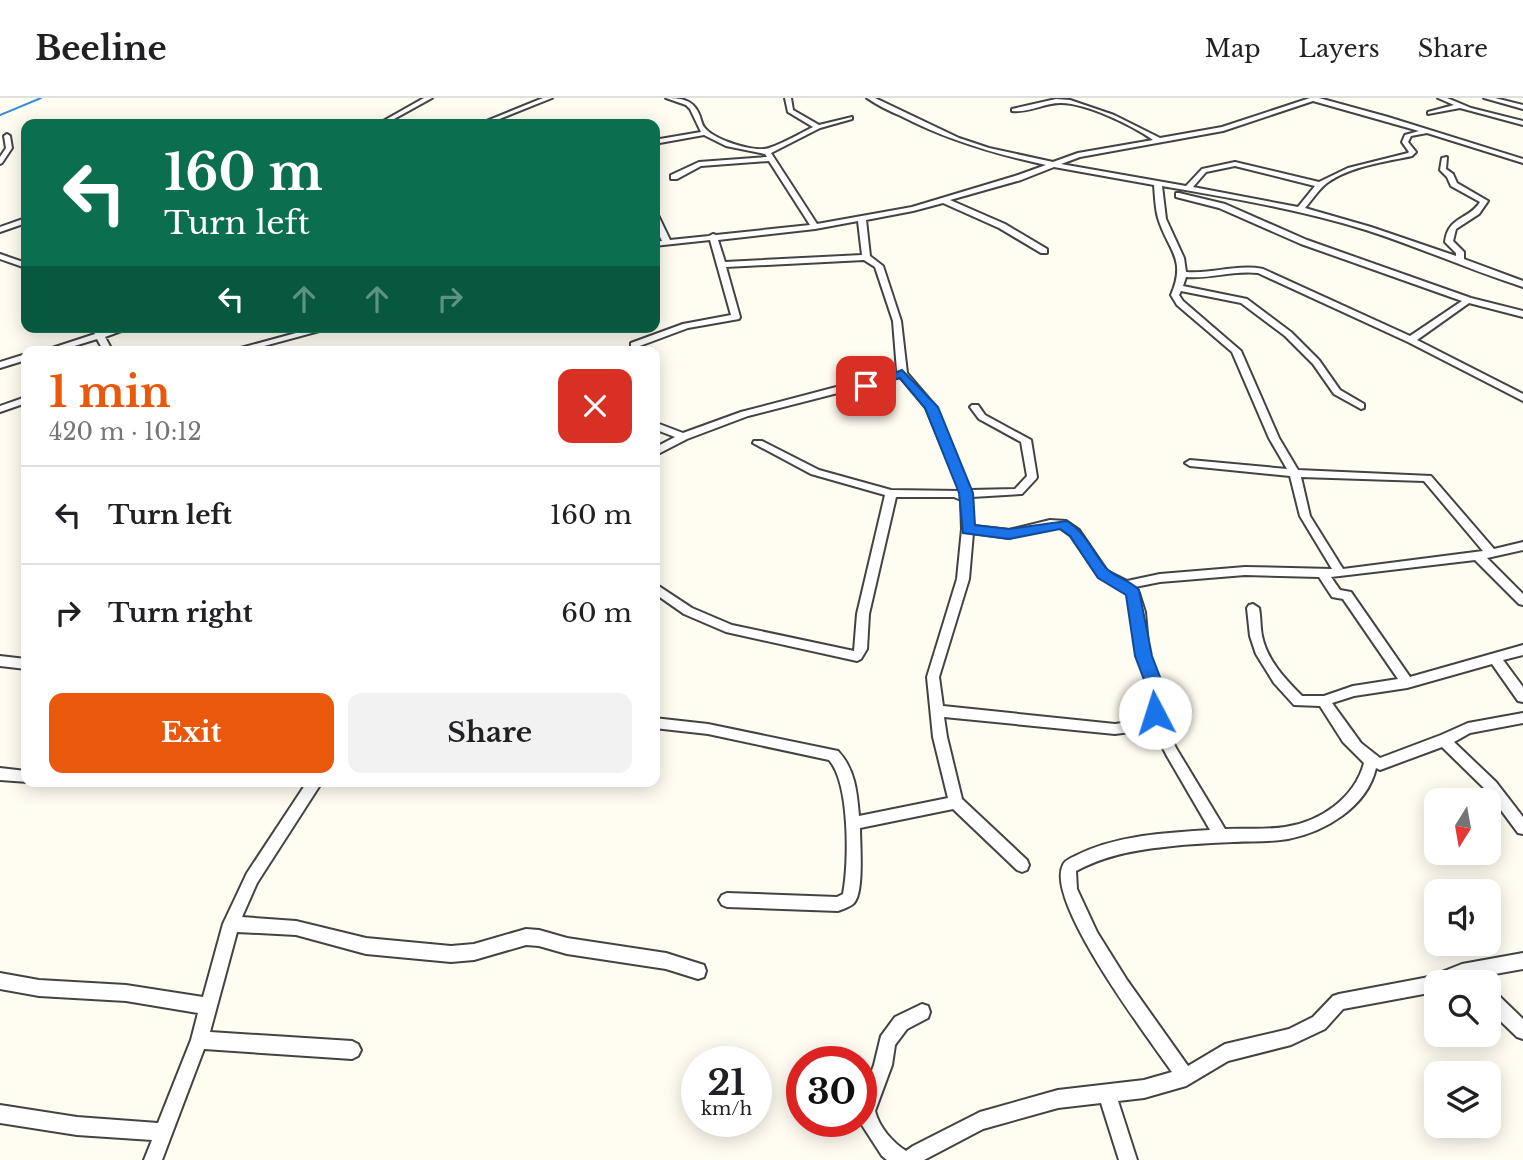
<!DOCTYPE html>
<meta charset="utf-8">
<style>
body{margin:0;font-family:"Libre Baskerville",serif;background:#f2f2f2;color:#202124;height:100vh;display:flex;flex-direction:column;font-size:26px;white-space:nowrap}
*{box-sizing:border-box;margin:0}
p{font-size:23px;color:#757577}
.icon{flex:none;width:38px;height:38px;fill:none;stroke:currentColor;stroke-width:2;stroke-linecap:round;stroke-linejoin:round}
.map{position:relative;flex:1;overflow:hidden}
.panel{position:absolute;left:21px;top:248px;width:639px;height:441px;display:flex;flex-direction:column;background:#fff;border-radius:14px;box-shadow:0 4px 18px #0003}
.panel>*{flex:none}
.top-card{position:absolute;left:21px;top:21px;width:639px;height:214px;border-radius:14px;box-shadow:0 4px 18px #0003;background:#0b6e4f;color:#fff;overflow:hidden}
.needle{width:46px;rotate:191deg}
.tools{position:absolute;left:1424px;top:690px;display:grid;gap:14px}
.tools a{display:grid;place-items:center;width:77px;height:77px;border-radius:14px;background:#fff;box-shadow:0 4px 18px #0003;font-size:35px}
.speed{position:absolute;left:681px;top:948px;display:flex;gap:14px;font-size:35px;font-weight:700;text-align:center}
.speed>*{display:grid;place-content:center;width:91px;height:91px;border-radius:50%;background:#fff;box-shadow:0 4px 18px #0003;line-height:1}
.speed small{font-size:18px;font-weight:400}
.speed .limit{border:10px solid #d22;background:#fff;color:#111}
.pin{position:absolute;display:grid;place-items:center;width:60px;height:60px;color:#fff;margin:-30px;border-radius:14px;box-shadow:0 4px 10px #0006}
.me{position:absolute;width:77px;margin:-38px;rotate:355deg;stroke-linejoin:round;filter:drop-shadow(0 0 5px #0008)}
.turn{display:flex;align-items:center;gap:24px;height:147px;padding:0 28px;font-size:32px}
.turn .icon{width:91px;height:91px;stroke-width:2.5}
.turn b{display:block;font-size:49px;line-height:60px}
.lanes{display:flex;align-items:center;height:66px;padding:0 28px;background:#0003;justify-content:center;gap:35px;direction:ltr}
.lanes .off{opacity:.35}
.round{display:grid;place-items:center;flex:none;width:74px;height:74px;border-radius:14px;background:#f2f2f2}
.summary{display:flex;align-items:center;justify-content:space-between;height:119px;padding:0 28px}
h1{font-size:42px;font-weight:700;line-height:52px;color:#ea580c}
.primary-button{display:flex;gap:14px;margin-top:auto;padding:14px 28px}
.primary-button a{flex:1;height:80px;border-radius:14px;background:#ea580c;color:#fff;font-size:28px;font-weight:700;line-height:80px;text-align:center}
.primary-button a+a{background:#f2f2f2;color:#202124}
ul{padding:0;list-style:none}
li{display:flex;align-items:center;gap:21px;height:98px;padding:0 28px;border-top:2px solid #e0e0e0}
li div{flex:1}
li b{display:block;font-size:26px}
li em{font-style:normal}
header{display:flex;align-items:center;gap:42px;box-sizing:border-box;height:98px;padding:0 35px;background:#fff;border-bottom:2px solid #e0e0e0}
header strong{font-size:33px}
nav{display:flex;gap:38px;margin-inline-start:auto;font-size:24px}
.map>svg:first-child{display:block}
</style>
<header>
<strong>Beeline</strong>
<nav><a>Map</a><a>Layers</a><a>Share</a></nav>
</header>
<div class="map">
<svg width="1523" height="1062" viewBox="0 0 1523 1062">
<rect width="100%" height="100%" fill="#fffdf2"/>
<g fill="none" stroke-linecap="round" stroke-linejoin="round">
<path stroke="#368ed6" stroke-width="2" d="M0,17L41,0"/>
<g stroke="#434343" stroke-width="4">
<path id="minor" d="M424,0H432L385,26H378Z
M543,0H552L487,26H479Z
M666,0C679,0 692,1 698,14C701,19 701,25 704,29C713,42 755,55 769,50C784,45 799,36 813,29L788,14L785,0H791L793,12L819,27L852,19V21L820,30L771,55L817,126L912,109L1015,78L1046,67C995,56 947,42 901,18C889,13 877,7 867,0H875L959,40L989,50L1053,64L1078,55L1153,42C1132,27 1086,5 1061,5C1044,5 1029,15 1012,13V11L1056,1L1070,2L1114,17L1160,40L1222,29L1310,0H1319L1388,19L1523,61V65L1427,35L1411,38L1408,44L1416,54L1412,58C1385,64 1350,68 1327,85C1318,92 1312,102 1305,110L1371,129L1456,158V155L1445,144C1448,118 1469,122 1480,104L1451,88L1447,79L1440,72L1442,60L1447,59L1446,71L1453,76L1457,85L1488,103L1479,116L1456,131L1453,143L1464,154V161L1523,183V189C1470,172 1419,149 1366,132C1299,111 1230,100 1162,88L1166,121L1184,160L1186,174C1212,176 1237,166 1263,171L1410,238L1462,203L1301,146L1219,110L1176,99V95H1179L1225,106L1307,142L1471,200L1523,213V219L1469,205L1417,242L1523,296V303L1408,244L1258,175C1234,172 1210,181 1186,179L1183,188L1247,201L1291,234L1319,262L1340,292L1364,306V310L1361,311L1334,296L1313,266L1285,238L1241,205L1181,193L1179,197L1183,203L1241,253L1279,340L1298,372L1431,378L1494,451L1523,444V452L1487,460L1523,496V507L1519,506L1475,462L1331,479L1340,492L1351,494L1410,579L1523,547V557L1503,562L1523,589V604L1518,603L1492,566L1407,590L1354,598L1332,605L1361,645L1380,660L1441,637L1468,625L1523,615V625L1470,635L1454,644L1496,684L1523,719V736L1518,735L1486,692L1442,649L1380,672L1376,670C1367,709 1325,734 1288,741C1270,744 1252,743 1234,744C1211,745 1187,746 1164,749C1133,752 1104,758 1076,773L1077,791L1097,834L1127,882L1188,968L1225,946L1289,931L1313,919L1333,898L1339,896L1429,879L1462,866L1523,855V871L1478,879L1480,884H1437V892L1429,895L1343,911L1325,931L1291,947L1228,963L1186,988L1144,1000L1118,1003L1137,1062H1119L1101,1005L1058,1010L983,1031L924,1062H887L882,1058L860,1024L861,1003L874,967L881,938L895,919L922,906L928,908L930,914L928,920L907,931L895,947L892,967L875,1013C879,1029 892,1044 906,1053L913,1048L980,1014L1058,992L1144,982L1172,974C1149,941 1044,803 1063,767C1065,762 1071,760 1075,758C1116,737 1165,735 1210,732L1167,658L1153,631L1115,636L944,619L947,639L962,701L1027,762L1029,767L1027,772L1022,774L1017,772L953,711L860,730C860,746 864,795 854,805C850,809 843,811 838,813L727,809L722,807L719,802L722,797L727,795L837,799L843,796C849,766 850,685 829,662L708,636L654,630V620L708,626L838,653C855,671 857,694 859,718L948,700L933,639L927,579L957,481L962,431L961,402L954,399H896L869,516L867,551L861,561L857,563L726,534L684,516L654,495V485L692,510L732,527L854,553L857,516L885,397L811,376L753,345L754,343H762L819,372L891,392L960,393L926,310L900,279L748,318L687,341L654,358V350L675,339L654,331V324L683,335L741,314L897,273L893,223L875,169L864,162L726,169L740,219L739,221L688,230L637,249H631V245L683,226L731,217L710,142L654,148V144L662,143L654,126V115L658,117L670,142L709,138L713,136L716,137L810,127L769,63L701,68L677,81H671V77L699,64L767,59L765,56L726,48L704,37L654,46V42L701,34L690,11L686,7ZM1313,3L1419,33L1405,37L1402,44L1409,54L1408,55L1348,70L1319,84L1235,64L1202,71L1186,88L1061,66L1080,59L1223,33ZM1235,68L1315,88L1298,109L1193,89L1206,74ZM1054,69L1154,87C1155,98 1155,109 1158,120C1168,153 1187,160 1171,197L1177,207L1232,254L1269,340L1287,371L1190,362L1185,365L1190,368L1290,378L1300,418L1332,471L1245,469L1160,476L1127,483L1107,473L1079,432L1066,423L1050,422L1009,432L973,428L972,399L1022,396L1036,381L1037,379L1031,342L985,317L978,307H972L970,309L979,321L1021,344L1027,378L1015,391L970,392L936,309L907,275L901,223L883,168L870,158L866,122L913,113L943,105L999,130L1041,155H1047V151L1005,126L950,102L1021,82ZM858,123L862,157L725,164L718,142L815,131ZM1301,379L1424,383L1483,453L1343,471L1310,418ZM1050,430H1060L1071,438L1099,479L1122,490L1128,497L1133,514L1137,558L1149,587L1150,621L1115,626L943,608L939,579L969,481L973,435L1009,440ZM1245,477L1319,479L1332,499L1343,501L1398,581L1353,588L1324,598H1302C1285,581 1267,562 1262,538C1260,529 1261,519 1259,510L1253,506L1249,507L1247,510L1250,538L1256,556L1274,585L1294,607L1320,608L1343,644L1364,665C1355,700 1320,724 1285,729C1265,732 1245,730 1225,731L1176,650L1164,625L1161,587L1149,558L1145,514L1139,495L1135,489L1160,484Z
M1438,0H1447L1471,10L1523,23V27L1460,10L1428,16V14L1454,7Z
M1484,0H1495L1523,7V11Z
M7,36L10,38L12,50L2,65L0,66V59L6,50L4,38Z
M23,121H26V125L0,134V129Z
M0,156L26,165V170L0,161Z
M100,229L102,234L118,229H132L105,239L113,254H104L97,241L55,254H40L95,236L92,229Z
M318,229H334L242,254H226Z
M26,256V262L0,270V264Z
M26,299V305L0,314V308Z
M0,558L26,561V571L0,568Z
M0,670L26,673L28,684L0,682Z
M307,684H322L257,785L242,819L296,823L366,840L451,848L474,846L526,831L539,832L567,840L666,855L704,867L706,873L704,879L698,881L666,871L567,856L539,848L526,847L474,862L451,864L366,856L296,837L237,834L210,934L352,943L358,946L361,952L358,958L352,961L204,951L162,1062H144L152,1042L77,1037L0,1025V1007L77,1019L158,1025L191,942L198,915L126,903L39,898L0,891V875L39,882L126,887L203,899L223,826L247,775Z
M1489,892L1495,894L1523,921V941L1517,939L1489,912Z"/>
</g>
<use href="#minor" fill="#fff" fill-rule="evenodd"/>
</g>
<path fill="#1a73e8" stroke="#114b97" stroke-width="2" d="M902,272L938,309L973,395L975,427L1009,431L1067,423C1086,435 1092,453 1106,470C1114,479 1130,482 1139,492L1152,558L1163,587L1161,620L1155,622L1146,615V587L1135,558L1126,497L1098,480L1070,438L1060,431L1009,441L963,435L959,395L925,310L900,280L866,291L860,288Z"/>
</svg>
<div class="tools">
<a><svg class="needle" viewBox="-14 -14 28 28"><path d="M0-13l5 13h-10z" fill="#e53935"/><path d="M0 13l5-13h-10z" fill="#757577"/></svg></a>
<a><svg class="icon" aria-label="sound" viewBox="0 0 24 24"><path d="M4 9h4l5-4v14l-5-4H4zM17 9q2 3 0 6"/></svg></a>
<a><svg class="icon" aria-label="search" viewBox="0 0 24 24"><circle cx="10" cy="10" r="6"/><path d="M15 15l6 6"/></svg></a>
<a><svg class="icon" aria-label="layers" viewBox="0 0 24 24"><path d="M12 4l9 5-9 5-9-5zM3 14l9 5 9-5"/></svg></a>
</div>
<div class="speed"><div>21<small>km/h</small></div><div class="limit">30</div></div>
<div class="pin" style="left:866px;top:288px;background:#d93025"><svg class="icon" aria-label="arrive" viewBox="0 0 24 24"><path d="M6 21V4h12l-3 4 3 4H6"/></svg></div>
<svg class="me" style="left:1155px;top:615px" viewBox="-20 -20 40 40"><circle r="19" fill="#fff"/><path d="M0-13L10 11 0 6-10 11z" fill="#1a73e8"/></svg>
<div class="top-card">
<div class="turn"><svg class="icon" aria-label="left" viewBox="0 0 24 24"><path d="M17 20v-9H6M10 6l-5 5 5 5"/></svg><div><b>160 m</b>Turn left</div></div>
<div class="lanes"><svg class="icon" aria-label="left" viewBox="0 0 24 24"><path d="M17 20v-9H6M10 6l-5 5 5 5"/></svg><svg class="icon off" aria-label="ahead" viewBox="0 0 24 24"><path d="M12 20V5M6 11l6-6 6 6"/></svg><svg class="icon off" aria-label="ahead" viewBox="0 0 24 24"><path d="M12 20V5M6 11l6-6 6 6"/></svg><svg class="icon off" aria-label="right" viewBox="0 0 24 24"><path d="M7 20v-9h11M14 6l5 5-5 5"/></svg></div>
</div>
<section class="panel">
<div class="summary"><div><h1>1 min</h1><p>420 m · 10:12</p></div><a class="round" style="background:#d93025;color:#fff"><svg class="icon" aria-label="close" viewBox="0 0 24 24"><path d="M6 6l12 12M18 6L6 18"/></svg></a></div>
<ul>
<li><svg class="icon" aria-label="left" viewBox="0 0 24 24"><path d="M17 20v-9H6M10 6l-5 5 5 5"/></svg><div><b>Turn left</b></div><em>160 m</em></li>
<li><svg class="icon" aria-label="right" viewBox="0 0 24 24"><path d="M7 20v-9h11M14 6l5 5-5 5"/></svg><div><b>Turn right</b></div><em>60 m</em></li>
</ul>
<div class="primary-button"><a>Exit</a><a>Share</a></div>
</section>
</div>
